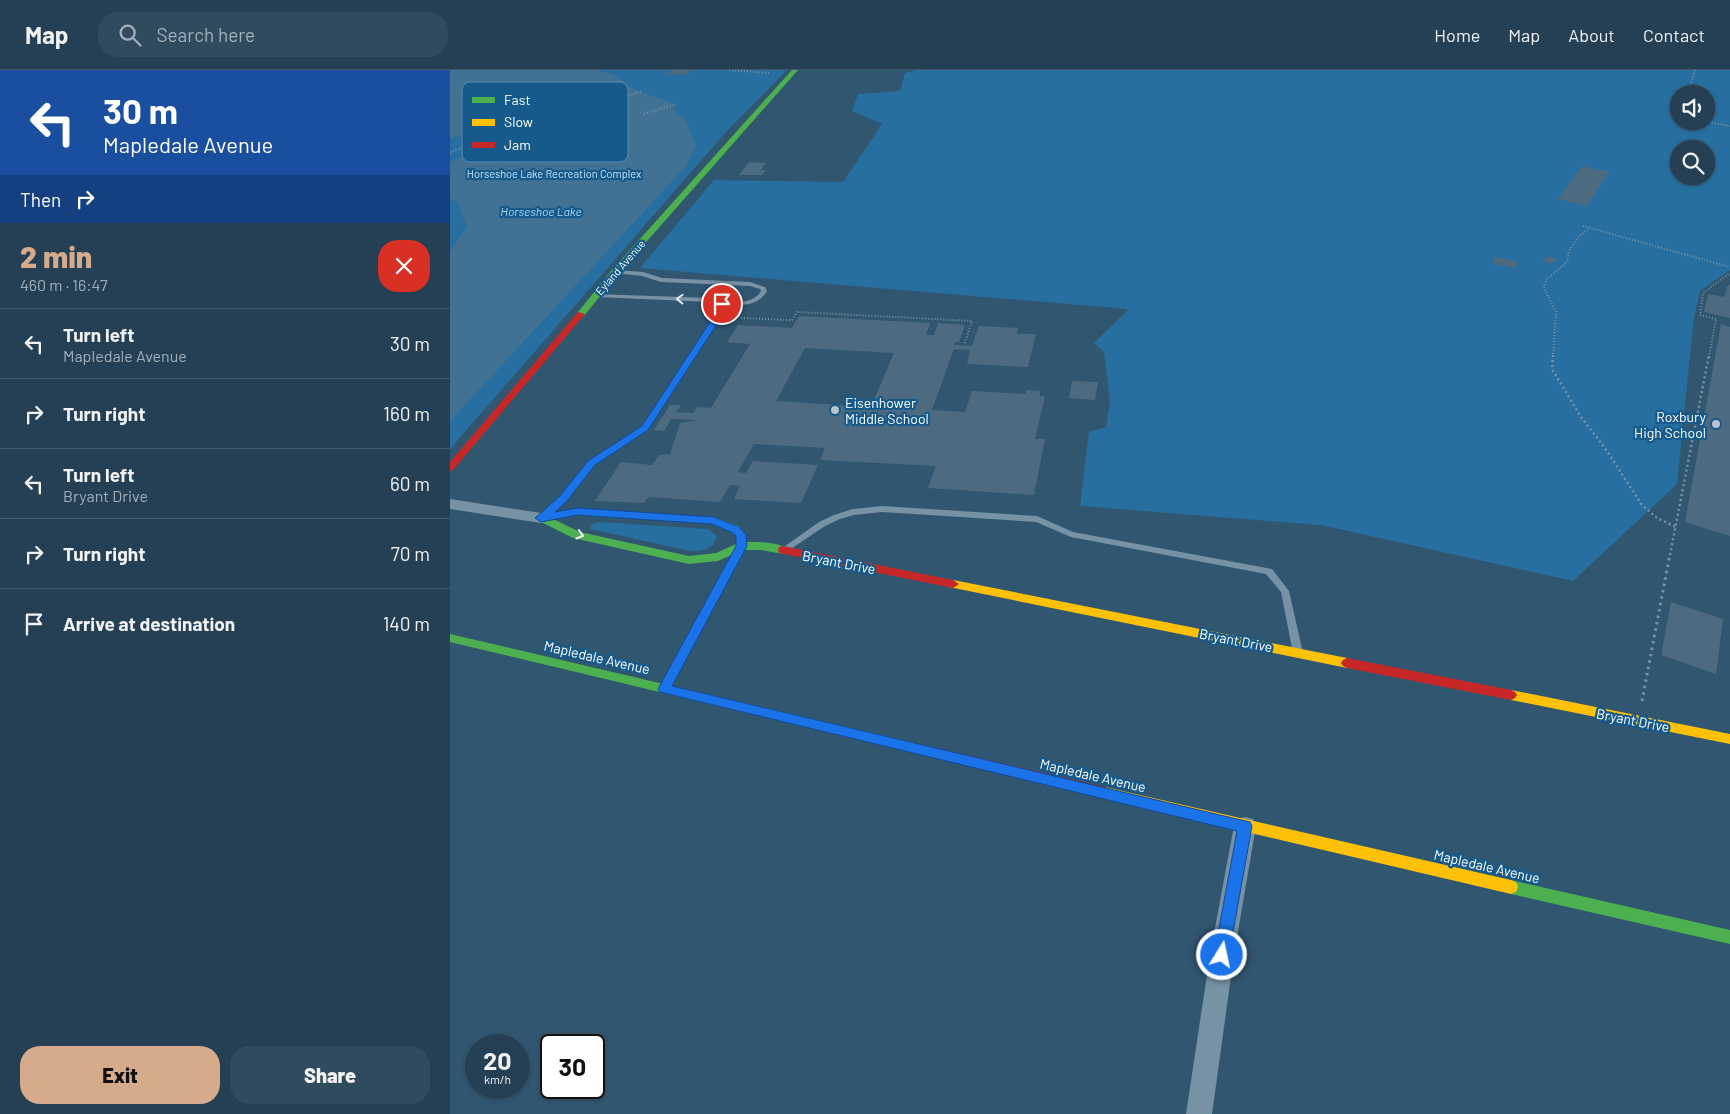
<!DOCTYPE html>
<meta charset="utf-8">
<style>
body{margin:0;font-family:Barlow,sans-serif;background:#314b5e;color:#f1f3f6;height:100vh;display:flex;flex-direction:column;font-size:19px;white-space:nowrap}
*{box-sizing:border-box;margin:0}
p{font-size:16px;color:#a3afb8}
.icon{flex:none;width:28px;height:28px;fill:none;stroke:currentColor;stroke-width:2;stroke-linecap:round;stroke-linejoin:round}
.map{position:relative;flex:1;overflow:hidden}
.side{display:flex;flex-direction:column;background:#254054;width:450px}
.side>*{flex:none}
.top-card{background:#1a4fa0;color:#fff;overflow:hidden}
.tools{position:absolute;left:1220px;top:15px;display:grid;gap:10px}
.tools a{display:grid;place-items:center;width:45px;height:45px;border-radius:50%;background:#254054;box-shadow:0 1px 4px #0004,0 0 0 1px #42596b;font-size:25px}
.speed{position:absolute;left:15px;top:964px;display:flex;gap:10px;font-size:25px;font-weight:700;text-align:center}
.speed>*{display:grid;place-content:center;width:65px;height:65px;border-radius:50%;background:#254054;box-shadow:0 1px 4px #0004,0 0 0 1px #42596b;line-height:1}
.speed small{font-size:12px;font-weight:400}
.speed .limit{border:2px solid #111;border-radius:8px;background:#fff;color:#111}
.pin{position:absolute;display:grid;place-items:center;width:42px;height:42px;color:#fff;margin:-21px;border:2px solid #fff;border-radius:50%;box-shadow:0 1px 5px #0007}
.me{position:absolute;width:55px;margin:-28px;rotate:10deg;stroke-linejoin:round;filter:drop-shadow(0 0 4px #0008)}
.turn{display:flex;align-items:center;gap:18px;height:105px;padding:0 20px;font-size:22px}
.turn .icon{width:65px;height:65px;stroke-width:2.5}
.turn b{display:block;font-size:35px;line-height:42px}
.then{display:flex;align-items:center;height:48px;padding:0 20px;background:#0003;gap:10px;font-size:19px}
.round{display:grid;place-items:center;flex:none;width:52px;height:52px;border-radius:20px;background:#314b5e}
.overview{display:flex;align-items:center;justify-content:space-between;height:85px;padding:0 20px}
h1{font-size:30px;font-weight:800;line-height:38px;color:#d6ab8b}
.button{display:flex;gap:10px;margin-top:auto;padding:10px 20px}
.button a{flex:1;height:58px;border-radius:20px;background:#d6ab8b;color:#111;font-size:20px;font-weight:800;line-height:58px;text-align:center}
.button a+a{background:#314b5e;color:#f1f3f6}
ul{padding:0;list-style:none}
li{display:flex;align-items:center;gap:15px;height:70px;padding:0 20px;border-top:1px solid #42596b}
li div{flex:1}
li b{display:block;font-size:19px}
li em{font-style:normal}
header{display:flex;align-items:center;gap:30px;box-sizing:border-box;height:70px;padding:0 25px;background:#254054;border-bottom:1px solid #42596b}
header strong{font-size:24px}
nav{display:flex;gap:28px;margin-inline-start:auto;font-size:18px}
.search{width:350px;height:45px;background:#314b5e;display:flex;align-items:center;gap:12px;box-sizing:border-box;padding:0 18px;border-radius:20px;color:#a3afb8;font-size:19px}
main{display:flex;flex:1;min-height:0}
.map>svg:first-child{display:block}
</style>
<header>
<strong>Map</strong>
<div class="search"><svg class="icon" aria-label="search" viewBox="0 0 24 24"><circle cx="10" cy="10" r="6"/><path d="M15 15l6 6"/></svg>Search here</div>
<nav><a>Home</a><a>Map</a><a>About</a><a>Contact</a></nav>
</header>
<main>
<section class="side">
<div class="top-card">
<div class="turn"><svg class="icon" aria-label="left" viewBox="0 0 24 24"><path d="M17 20v-9H6M10 6l-5 5 5 5"/></svg><div><b>30 m</b>Mapledale Avenue</div></div>
<div class="then">Then<svg class="icon" aria-label="right" viewBox="0 0 24 24"><path d="M7 20v-9h11M14 6l5 5-5 5"/></svg></div>
</div>
<div class="overview"><div><h1>2 min</h1><p>460 m · 16:47</p></div><a class="round" style="background:#d93025;color:#fff"><svg class="icon" aria-label="close" viewBox="0 0 24 24"><path d="M6 6l12 12M18 6L6 18"/></svg></a></div>
<ul>
<li><svg class="icon" aria-label="left" viewBox="0 0 24 24"><path d="M17 20v-9H6M10 6l-5 5 5 5"/></svg><div><b>Turn left</b><p>Mapledale Avenue</p></div><em>30 m</em></li>
<li><svg class="icon" aria-label="right" viewBox="0 0 24 24"><path d="M7 20v-9h11M14 6l5 5-5 5"/></svg><div><b>Turn right</b></div><em>160 m</em></li>
<li><svg class="icon" aria-label="left" viewBox="0 0 24 24"><path d="M17 20v-9H6M10 6l-5 5 5 5"/></svg><div><b>Turn left</b><p>Bryant Drive</p></div><em>60 m</em></li>
<li><svg class="icon" aria-label="right" viewBox="0 0 24 24"><path d="M7 20v-9h11M14 6l5 5-5 5"/></svg><div><b>Turn right</b></div><em>70 m</em></li>
<li><svg class="icon" aria-label="arrive" viewBox="0 0 24 24"><path d="M6 21V4h12l-3 4 3 4H6"/></svg><div><b>Arrive at destination</b></div><em>140 m</em></li>
</ul>
<div class="button"><a>Exit</a><a>Share</a></div>
</section>
<div class="map">
<svg width="1280" height="1044" viewBox="0 0 1280 1044">
<rect width="100%" height="100%" fill="#315670"/>
<path fill="#276fa0" fill-rule="evenodd" d="M0,0H337L276,62L0,379Z
M466,0H1280V200L1250,221L1244,247L1227,414L1123,511L871,455L630,436L639,362L656,357L660,332L654,282L644,273L679,239L190,198L264,110L393,112L432,54L402,41L408,24L450,21L455,3ZM1229,24H1256V51H1229ZM1229,79H1256V106H1229Z
M149,452L258,459L266,465L267,468C262,479 251,482 240,481L140,459L141,455Z"/>
<path fill="#417294" d="M0,0H149L164,5L181,18L227,35L223,40L235,49L246,75L237,95L0,351V182L17,157L8,133L0,128V92L105,53L88,47H77L0,69Z"/>
<path fill="#4d6b80" fill-rule="evenodd" d="M222,0H242L235,5L216,4Z
M299,92L316,93L311,100H316L312,105H289Z
M1132,96L1159,102L1137,136L1108,129Z
M1098,186L1107,189L1101,194L1092,191Z
M1044,187L1068,191L1066,198L1042,194Z
M1278,215H1280V248L1254,242L1258,224L1274,227Z
M349,246L480,253L476,265H484L488,253L515,255L509,272H505L504,275L522,276L529,256L568,258L567,264H586L578,297L517,294L520,280L504,279L482,340L515,342L522,321L575,324L577,320L590,321V326H595L585,369H595L584,425L478,418L486,396L370,390L375,378L304,374L288,402L296,403L303,391L368,395L351,433L284,429L290,416L280,415L270,432L198,427L194,433L145,431L171,392L202,395L209,385L220,384L230,353L248,350L221,349L214,361L204,360L220,335H231L226,342L243,343L247,337L261,338L300,274L277,272L288,255L342,258ZM355,278L444,283L421,337L326,331Z
M1271,254L1280,257V466L1235,452Z
M622,311L648,312L645,330L619,328Z
M1221,532L1273,549L1266,604L1211,585Z"/>
<g fill="none" stroke-linecap="round" stroke-linejoin="round">
<path stroke="#7892a5" stroke-width="2" stroke-dasharray="1 2" stroke-linecap="butt" d="M279,0L321,3
M1238,24L1245,0
M167,29L193,21
M194,44L225,34
M1253,51L1280,56
M0,83L27,70L45,65
M1133,156L1280,197
M291,248L342,250L347,242L522,251L514,275
M1103,287L1106,242L1094,218L1097,209L1117,192L1119,181L1129,166L1140,158
M1259,287L1266,249L1250,245L1253,223L1280,203"/>
<path stroke="#7892a5" stroke-width="2.5" stroke-dasharray="2 3" stroke-linecap="butt" d="M1103,285L1102,299L1131,347L1155,378L1192,435L1207,448L1226,457
M1220,485L1259,285"/>
<path stroke="#7892a5" stroke-width="3" stroke-dasharray="2.5 4" stroke-linecap="butt" d="M1192,631L1220,484"/>
<path fill="#7892a5" fill-rule="evenodd" d="M165,200L193,202L212,208L300,212L315,217L317,221C308,237 291,235 275,235L273,243L198,360L144,395L116,432L96,449H90L89,447L90,445L110,428L138,391L192,356L267,243L269,234L260,232L146,227L143,225L144,224L260,228C275,232 302,237 311,221L310,219L300,216L211,212L192,206L163,203L162,202Z
M432,436L587,446L623,462L822,499L839,521L853,583L851,585H845L843,583L831,522L816,504L621,467L586,452L432,442L404,445L390,449L375,456L335,483L332,484L328,481L369,452L384,445L403,439Z
M290,475L294,478L218,622L215,623L212,622L210,619L212,616L286,478Z"/>
<path fill="#7892a5" fill-rule="evenodd" d="M0,429L91,443L97,444L99,448L97,452L91,453L0,439Z
M795,747L803,749L806,756L784,885L762,1044H736L760,885L784,756L787,749Z"/>
<path fill="#4caf50" fill-rule="evenodd" d="M342,0H348L168,204L134,246H128V242L162,200Z
M127,439L264,447L289,456L296,465V472C308,472 330,471 338,480L333,484L311,480H293L268,491L239,494L123,468L87,450L86,448L91,445ZM127,445L263,454L281,462L286,466V474L266,483L239,486L130,462L103,449Z
M0,564L457,671L462,672L463,676L462,680L457,681L0,572Z
M1061,810L1280,860V874L1061,824L1056,822L1054,817L1056,812Z"/>
<path fill="#ffc107" fill-rule="evenodd" d="M503,510L897,588L901,590L903,593L901,596L897,598L499,517L497,514Z
M1061,620L1280,664V674L1061,630L1057,628L1055,625L1057,622Z
M655,717L1061,810L1066,812L1068,817L1066,822L1061,824L655,729L650,727L648,723L650,719Z"/>
<path fill="#c62828" fill-rule="evenodd" d="M128,242L135,244L3,400L0,401V392Z
M333,476L503,510L509,514L503,518L329,483L328,480L329,477Z
M897,588L1061,620L1065,622L1067,625L1065,628L1061,630L897,598L893,596L891,593L893,590Z
M457,671L655,717L660,719L662,723L660,727L655,729L457,681L452,680L451,676L452,672Z"/>
</g>
<defs><path id="oneway-chevron" d="M-2-3.5L2.5 0L-2 3.5" fill="none" stroke-width="1.6" stroke-linecap="round" stroke-linejoin="round" transform="scale(1.25)"/></defs>
<use stroke="#e4e9ed" href="#oneway-chevron" transform="translate(230 229) rotate(-178)"/>
<use stroke="#f6fbf6" href="#oneway-chevron" transform="translate(130 465) rotate(17)"/>
<path fill="#1a73e8" stroke="#114b97" d="M272,231L276,234L274,243L198,360L145,395L116,432L105,442L127,438L264,447L289,457L296,465L297,476L222,616L800,752L802,756L778,890L772,893L767,890L764,885L787,761L210,622L208,619L286,476V466L281,462L262,454L127,445L91,452L85,448L109,427L138,391L192,356L266,243L268,234Z"/>
<g fill="#b7c4cd" stroke="#165a8b" stroke-width="2">
<circle cx="385" cy="340" r="5"/>
<circle cx="1266" cy="354" r="5"/>
</g>
<g text-anchor="middle" dominant-baseline="central" stroke-width="4.5" stroke-linejoin="round" paint-order="stroke">
<g font-size="11" fill="#c6e5fb" stroke="#165a8b">
<text x="104" y="103">Horseshoe Lake Recreation Complex</text>
</g>
<g font-size="11" fill="#fff" stroke="#165a8b">
<text transform="translate(170 197) rotate(-49)">Eyland Avenue</text>
</g>
<g font-size="12" font-style="italic" fill="#abd8f6" stroke="#165a8b">
<text x="91" y="141">Horseshoe Lake</text>
</g>
<g font-size="14" fill="#fff" stroke="#165a8b" text-anchor="start">
<text x="395" y="332">Eisenhower<tspan x="395" dy="16">Middle School</tspan></text>
<text x="1256" y="346" text-anchor="end">Roxbury<tspan x="1256" dy="16">High School</tspan></text>
</g>
<g font-size="14" fill="#fff" stroke="#165a8b">
<text transform="translate(389 492) rotate(11)">Bryant Drive</text>
<text transform="translate(786 570) rotate(11)">Bryant Drive</text>
<text transform="translate(147 587) rotate(13)">Mapledale Avenue</text>
<text transform="translate(1183 650) rotate(11)">Bryant Drive</text>
<text transform="translate(643 705) rotate(13)">Mapledale Avenue</text>
<text transform="translate(1037 796) rotate(13)">Mapledale Avenue</text>
</g>
</g>
<rect x="12" y="12" width="166" height="80" rx="8" fill="#165a8b" stroke="#5c8cae" stroke-width="1"/>
<rect x="22" y="27" width="23" height="6" fill="#4caf50"/>
<rect x="22" y="49" width="23" height="7" fill="#ffc107"/>
<rect x="22" y="72" width="23" height="6" fill="#c62828"/>
<g font-size="14" fill="#fff">
<text x="54" y="35">Fast</text>
<text x="54" y="57">Slow</text>
<text x="54" y="80">Jam</text>
</g>
</svg>
<div class="tools">
<a><svg class="icon" aria-label="sound" viewBox="0 0 24 24"><path d="M4 9h4l5-4v14l-5-4H4zM17 9q2 3 0 6"/></svg></a>
<a><svg class="icon" aria-label="search" viewBox="0 0 24 24"><circle cx="10" cy="10" r="6"/><path d="M15 15l6 6"/></svg></a>
</div>
<div class="speed"><div>20<small>km/h</small></div><div class="limit">30</div></div>
<div class="pin" style="left:272px;top:234px;background:#d93025"><svg class="icon" aria-label="arrive" viewBox="0 0 24 24"><path d="M6 21V4h12l-3 4 3 4H6"/></svg></div>
<svg class="me" style="left:772px;top:885px" viewBox="-20 -20 40 40"><circle r="17" fill="#1a73e8" stroke="#fff" stroke-width="3"/><path d="M0-11L8 9 0 5-8 9z" fill="#fff"/></svg>
</div>
</main>
